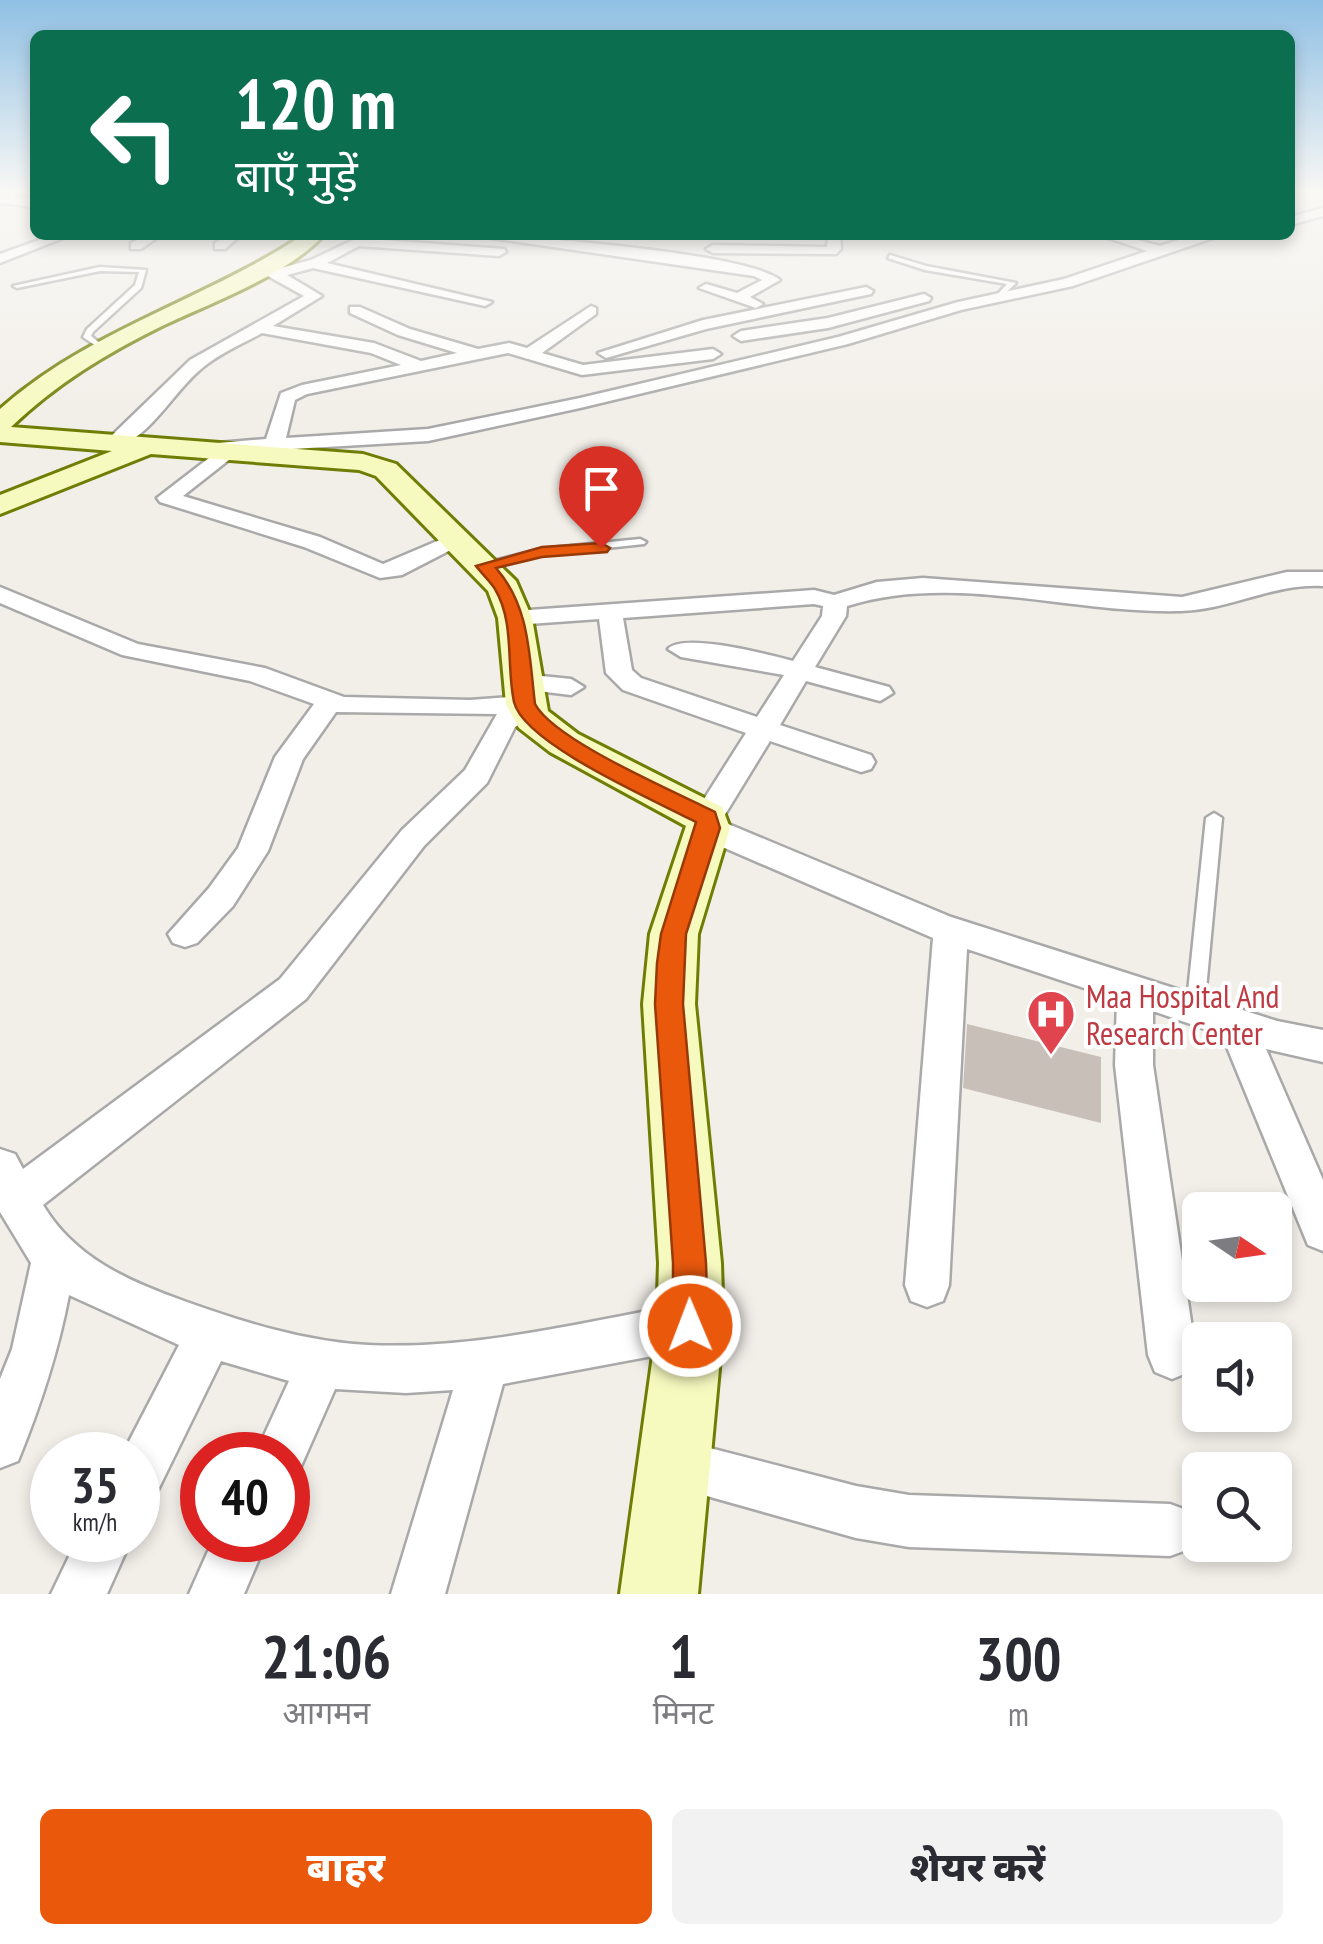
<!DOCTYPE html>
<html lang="hi">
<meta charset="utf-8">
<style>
body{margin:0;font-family:"PT Sans Narrow","Noto Sans Devanagari",sans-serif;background:#f2f2f3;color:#2b2b33;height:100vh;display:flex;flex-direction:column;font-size:38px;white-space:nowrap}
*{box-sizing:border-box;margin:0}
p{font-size:32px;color:#7c7c81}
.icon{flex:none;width:55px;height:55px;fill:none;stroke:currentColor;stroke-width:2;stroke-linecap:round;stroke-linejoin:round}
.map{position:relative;height:1594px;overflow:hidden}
.side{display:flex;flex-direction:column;background:#fff;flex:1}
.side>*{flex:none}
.banner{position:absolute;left:30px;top:30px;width:1265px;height:210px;border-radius:15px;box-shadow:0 5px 15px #0003;background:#0b6e4f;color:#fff;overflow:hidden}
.needle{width:65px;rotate:103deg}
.controls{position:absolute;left:1182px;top:1192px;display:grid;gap:20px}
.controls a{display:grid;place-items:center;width:110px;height:110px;border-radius:15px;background:#fff;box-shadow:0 5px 15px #0003;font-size:50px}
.speed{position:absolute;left:30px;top:1432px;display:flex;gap:20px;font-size:50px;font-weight:700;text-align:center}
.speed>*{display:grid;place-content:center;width:130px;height:130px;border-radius:50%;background:#fff;box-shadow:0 5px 15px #0003;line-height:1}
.speed small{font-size:25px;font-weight:400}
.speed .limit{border:15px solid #d22;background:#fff;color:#111}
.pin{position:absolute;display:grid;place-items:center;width:85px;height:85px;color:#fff;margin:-102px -42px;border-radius:50% 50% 50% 0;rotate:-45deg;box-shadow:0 0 10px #0007}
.pin .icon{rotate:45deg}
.me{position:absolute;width:110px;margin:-55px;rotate:359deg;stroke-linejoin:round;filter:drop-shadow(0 0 8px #0008)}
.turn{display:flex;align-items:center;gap:35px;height:210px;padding:0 40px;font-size:45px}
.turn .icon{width:130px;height:130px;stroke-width:2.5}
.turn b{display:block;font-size:70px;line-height:85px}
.eta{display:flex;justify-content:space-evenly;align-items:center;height:170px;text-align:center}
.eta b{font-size:60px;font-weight:800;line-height:70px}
.cta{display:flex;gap:20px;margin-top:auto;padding:20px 40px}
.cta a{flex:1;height:115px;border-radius:15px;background:#ea580c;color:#fff;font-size:40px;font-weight:800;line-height:115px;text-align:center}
.cta a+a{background:#f2f2f3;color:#2b2b33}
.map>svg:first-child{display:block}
</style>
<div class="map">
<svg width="1323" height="1594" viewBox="0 0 1323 1594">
<rect width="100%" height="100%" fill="#f2efe9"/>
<path fill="#c7bfb8" d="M967,1024L1101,1057V1123L963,1088Z"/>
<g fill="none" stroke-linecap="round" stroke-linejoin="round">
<g stroke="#a9a9a9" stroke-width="5">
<path id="lane" d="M890,255L926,266L1016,283L999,299L995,297L1007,284L925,270L888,258Z
M100,267L146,270L141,288L93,332L91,336L106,348L102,350L83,337L87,329L135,285L139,272L100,271L17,288L13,286Z
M640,539L646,542L644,544L541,555L485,569L479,566L481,564L541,549Z
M1214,813L1222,818L1204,1011L1201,1016L1195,1019L1189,1016L1186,1011L1206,818Z"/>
</g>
<g stroke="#a9a9a9" stroke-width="5">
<path id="street" d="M0,195L35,199V207L0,203Z
M1323,208V216L1290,225V217Z
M53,235H71L0,263V254Z
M146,235H161L141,249H131V243Z
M227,235H241L225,249H215V243Z
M470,235C521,235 748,253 780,280L750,297L763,304L756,308L699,288L706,284L737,293L762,280L754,276Z
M828,235H840L841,249L836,254L713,253L706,249L713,245L827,247Z
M1099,235H1119L1160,246L1194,235H1222L1073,286L961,310L848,344L580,408L428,441L239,452L183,496L320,537L383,564L449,536H465L468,541L402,575L380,578L304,547L160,502L157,498L218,451V443L266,439L281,393L302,385L401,365L371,353L262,333C242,344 218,354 201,369C173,392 151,437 115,448L105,442L190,360L304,296L257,270V264L277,269L311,260L357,238L504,249L506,252L499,256L359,246L327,263L492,302L485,306L313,268L287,275L322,296L273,326L374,343L421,361L457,353L398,335L350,313V307H360L410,329L478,349L509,343L527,348L591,306L596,308V314L542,353L583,365L713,349L721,354L713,359L582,375L508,353L307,394L295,400L286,438L428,429L580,398L838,337L958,302L1064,279L1147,251Z
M866,287L873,291L871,294L706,329L606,358L598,353L703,320Z
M924,294L931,298L929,301L828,328L741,341L733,336L741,331L828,318Z
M1287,572H1323V586C1273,583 1230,610 1181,611C1070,614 955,572 847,606L846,616L815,667L889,687L893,693L880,701L806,681L780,725L871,755L875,762L871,769L861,772L770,741L721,821L951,917L1277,1021L1323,1030V1062L1266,1049L1323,1180V1251L1308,1245L1222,1035L1153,1011V1065L1196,1355L1189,1372L1172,1379L1155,1372L1148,1355L1115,1065L1117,999L967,949L949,1285L943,1301L927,1307L911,1301L905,1285L933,938L697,836L692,818L746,733L623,690L606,673L599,619L515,625L503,618L515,611L814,590L834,595L877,582L923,578L1182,597ZM814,604L823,606L822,616L793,661C769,655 684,632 668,649L681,657L784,675L757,717L641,678L632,670L623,618Z
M0,587L138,644L265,668L344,697L470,700L525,696L539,704L536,716L515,727L487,783L424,846L306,999L43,1205C75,1258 128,1281 184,1301C243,1322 305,1342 368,1345C476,1350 583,1322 690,1303L706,1310L713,1326L706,1342L690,1349L503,1384L445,1594H391L453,1390L406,1393L335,1389L298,1473L288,1477V1455H255L289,1381L221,1361L156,1494L138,1501V1455H122L179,1345L69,1295C58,1353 40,1407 18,1461L0,1468V1379L12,1349L31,1263L0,1212V1149L15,1154L23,1169L280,979L402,830L465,770L497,714L336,712L303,759L268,851L233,906L197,943L185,947L173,943L168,934L209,888L238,848L275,757L314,704L250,681L122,655L0,603Z
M522,674L571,679L584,687L571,695L513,688L509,682Z
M675,1439L856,1486L909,1495L1170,1504L1189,1511L1196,1530L1189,1549L1170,1556L909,1547L856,1538L657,1482L650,1464L657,1446Z
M77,1540H131L107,1594H51Z
M213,1540H267L244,1594H189Z"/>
</g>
<g stroke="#707d05" stroke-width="6">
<path id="secondary" d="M303,235H324C287,275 213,302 164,325C107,353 57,383 11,427L363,454L396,464L516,581L532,618L548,711L578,734L722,807L730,828L698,934L695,1004L721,1263L723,1326L698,1594H620L657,1326L659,1263L643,1004L650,934L686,826L550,752L519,728L506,704L498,618L488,591L376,476L359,470L151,454L0,514V495L112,451L0,442V409C88,330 205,300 303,235Z"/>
</g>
<use href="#lane" fill="#fff" fill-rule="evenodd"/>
<use href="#street" fill="#fff" fill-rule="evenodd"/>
<use href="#secondary" fill="#f7fabf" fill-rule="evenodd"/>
</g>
<linearGradient id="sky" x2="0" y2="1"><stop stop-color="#8fc0e4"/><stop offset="0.46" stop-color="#f9f8f5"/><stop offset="1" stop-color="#f9f8f5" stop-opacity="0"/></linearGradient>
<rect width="1323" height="418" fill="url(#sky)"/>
<path fill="#ea580c" stroke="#983908" stroke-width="2.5" d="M601,543L610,548L607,552L542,557L496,568C530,607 529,655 535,704C555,741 674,791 715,812L720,828L686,934L683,1004L706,1263L708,1326L703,1339L690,1344L678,1339L673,1326V1263L655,1004L657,963L661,934L696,822C656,801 524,744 514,702C506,665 515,623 495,589C490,581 482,574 476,566L542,547Z"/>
<defs>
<g id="hospital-pin" transform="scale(2.5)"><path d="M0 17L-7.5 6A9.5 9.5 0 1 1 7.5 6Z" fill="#e0444e" stroke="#fff"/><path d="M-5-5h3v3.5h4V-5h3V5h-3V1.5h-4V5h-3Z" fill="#fff"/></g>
</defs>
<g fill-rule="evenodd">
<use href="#hospital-pin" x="1051" y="1014"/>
</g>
<g text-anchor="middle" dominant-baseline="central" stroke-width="8" stroke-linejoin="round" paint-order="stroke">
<g font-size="32" fill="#be3a42" stroke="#fff" text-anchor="start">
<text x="1086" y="996">Maa Hospital And<tspan x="1086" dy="37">Research Center</tspan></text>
</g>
</g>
</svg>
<div class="controls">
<a><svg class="needle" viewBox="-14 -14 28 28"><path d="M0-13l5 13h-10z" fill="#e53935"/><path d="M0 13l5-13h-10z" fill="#7c7c81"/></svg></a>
<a><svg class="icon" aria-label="sound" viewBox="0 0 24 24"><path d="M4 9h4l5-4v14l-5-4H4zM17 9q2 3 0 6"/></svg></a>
<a><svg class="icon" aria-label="search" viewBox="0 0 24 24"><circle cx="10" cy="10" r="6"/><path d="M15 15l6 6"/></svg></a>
</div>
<div class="speed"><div>35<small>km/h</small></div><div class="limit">40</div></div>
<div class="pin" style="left:601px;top:548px;background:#d93025"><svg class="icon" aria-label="arrive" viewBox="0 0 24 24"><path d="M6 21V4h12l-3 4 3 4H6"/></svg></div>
<svg class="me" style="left:690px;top:1326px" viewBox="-20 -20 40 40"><circle r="17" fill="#ea580c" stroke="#fff" stroke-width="3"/><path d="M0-11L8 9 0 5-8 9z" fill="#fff"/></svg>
<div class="banner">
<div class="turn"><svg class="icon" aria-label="left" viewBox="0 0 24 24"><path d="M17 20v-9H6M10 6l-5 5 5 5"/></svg><div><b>120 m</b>बाएँ मुड़ें</div></div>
</div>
</div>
<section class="side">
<div class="eta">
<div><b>21:06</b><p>आगमन</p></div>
<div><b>1</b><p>मिनट</p></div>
<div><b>300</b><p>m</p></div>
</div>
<div class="cta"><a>बाहर</a><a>शेयर करें</a></div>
</section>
